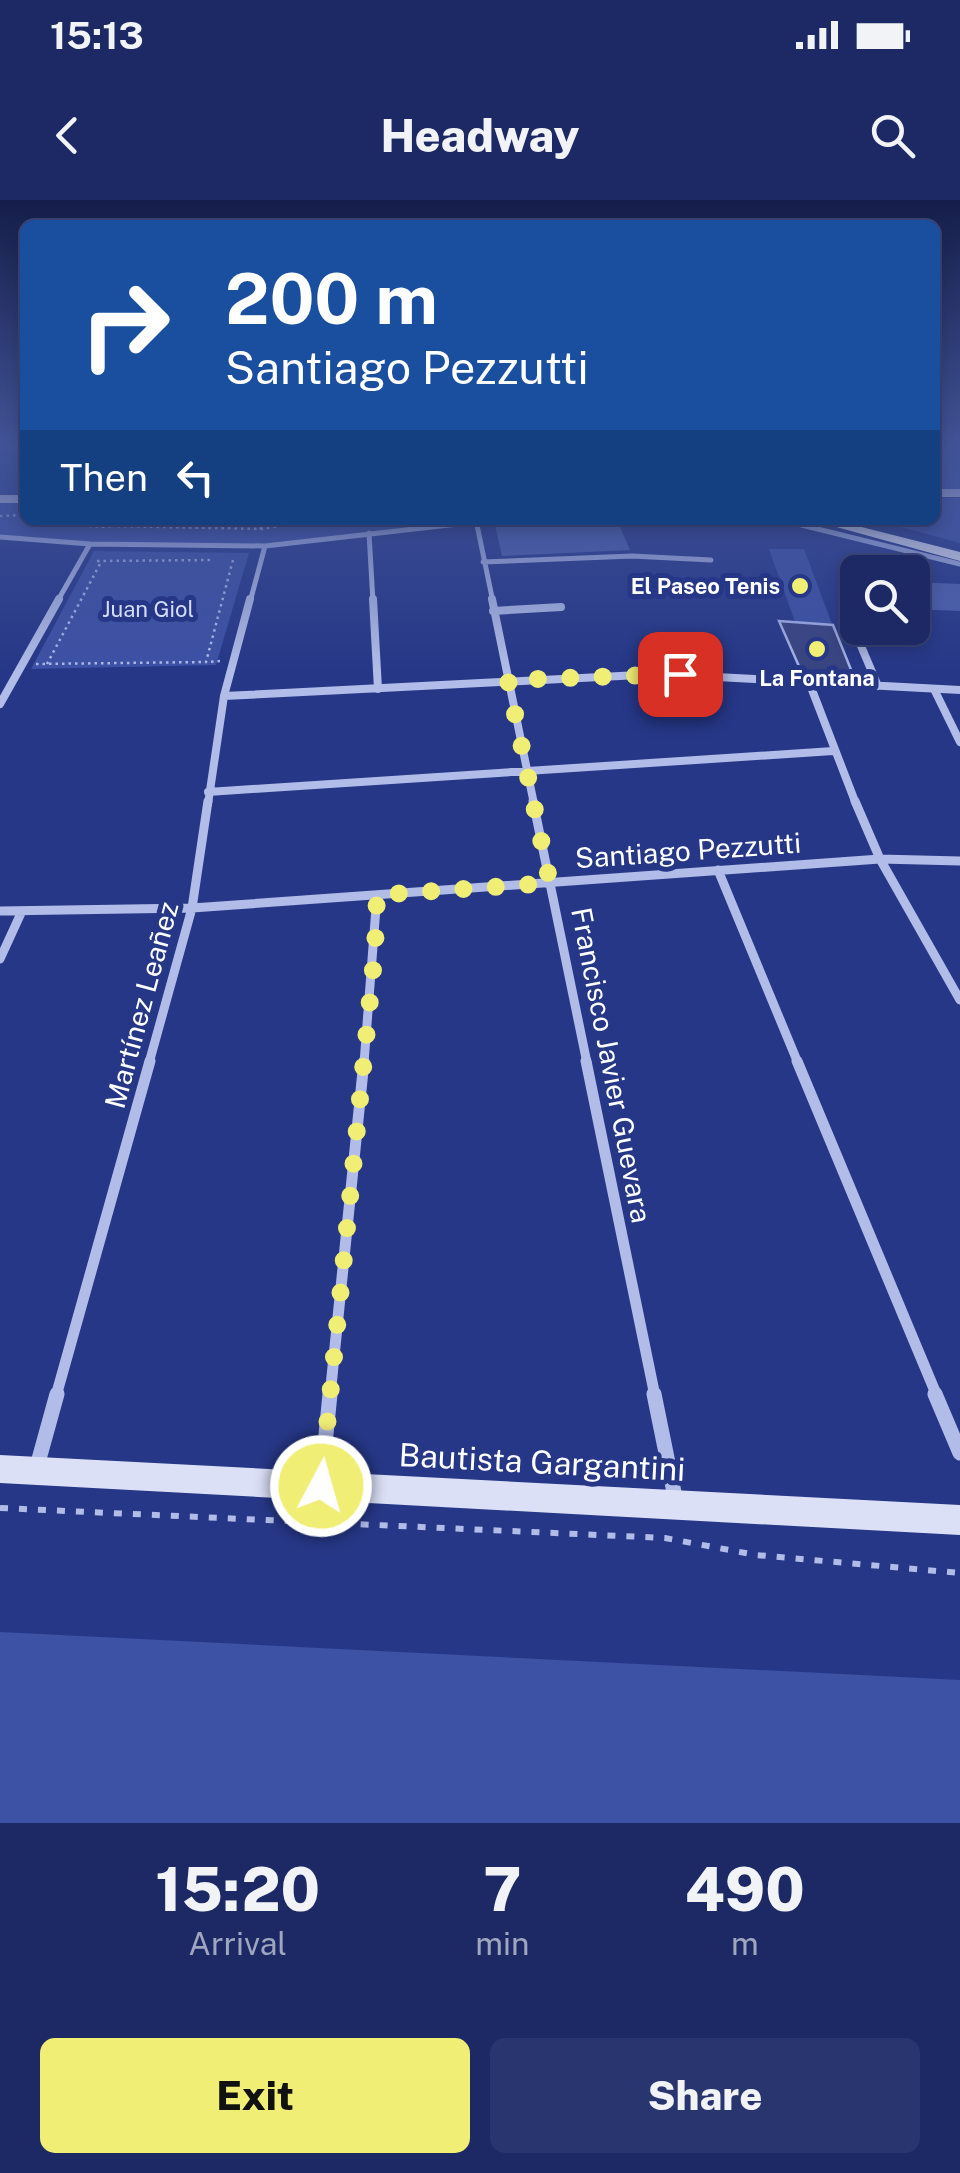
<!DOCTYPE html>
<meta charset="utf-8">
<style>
body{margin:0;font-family:"Public Sans",sans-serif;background:#29356e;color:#f1f3f6;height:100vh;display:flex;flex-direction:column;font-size:38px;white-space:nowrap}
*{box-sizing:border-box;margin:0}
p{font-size:32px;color:#a0a6bf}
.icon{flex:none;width:55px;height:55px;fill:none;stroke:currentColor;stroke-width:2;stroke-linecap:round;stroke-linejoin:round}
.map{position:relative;height:1623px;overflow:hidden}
.details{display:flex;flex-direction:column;background:#1c2965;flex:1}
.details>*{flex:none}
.top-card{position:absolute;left:20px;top:20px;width:920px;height:305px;border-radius:15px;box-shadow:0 5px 15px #0003,0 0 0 2px #3a4579;background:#1a4fa0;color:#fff;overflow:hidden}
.fabs{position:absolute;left:840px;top:355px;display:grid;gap:20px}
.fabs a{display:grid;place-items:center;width:90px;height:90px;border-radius:15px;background:#1c2965;box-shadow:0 5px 15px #0003,0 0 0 2px #3a4579;font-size:50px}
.pin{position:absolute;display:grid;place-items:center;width:85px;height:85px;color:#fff;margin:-42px;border-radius:20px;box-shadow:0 5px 15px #0006}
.me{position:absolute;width:110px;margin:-55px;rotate:6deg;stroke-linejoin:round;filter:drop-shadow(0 0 8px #0008)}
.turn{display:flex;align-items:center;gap:35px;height:210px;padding:0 40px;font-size:45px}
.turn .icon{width:130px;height:130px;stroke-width:2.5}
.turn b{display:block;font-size:70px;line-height:85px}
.then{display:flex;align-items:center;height:95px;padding:0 40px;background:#0003;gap:20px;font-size:38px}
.eta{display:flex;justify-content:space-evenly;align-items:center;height:170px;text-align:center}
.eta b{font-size:60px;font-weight:800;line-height:70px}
.button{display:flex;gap:20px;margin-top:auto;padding:20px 40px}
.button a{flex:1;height:115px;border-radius:15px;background:#f1ee76;color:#111;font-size:40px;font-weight:800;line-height:115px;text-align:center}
.button a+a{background:#29356e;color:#f1f3f6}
.status{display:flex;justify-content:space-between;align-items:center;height:70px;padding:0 50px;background:#1c2965;direction:ltr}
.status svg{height:28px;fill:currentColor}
header{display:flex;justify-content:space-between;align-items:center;height:130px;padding:0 40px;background:#1c2965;font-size:45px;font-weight:800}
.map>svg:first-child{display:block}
</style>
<div class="status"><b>15:13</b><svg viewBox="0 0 49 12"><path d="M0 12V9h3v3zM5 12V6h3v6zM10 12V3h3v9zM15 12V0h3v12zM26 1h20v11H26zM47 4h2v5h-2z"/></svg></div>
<header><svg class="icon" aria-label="back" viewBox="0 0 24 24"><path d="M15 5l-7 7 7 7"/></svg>Headway<svg class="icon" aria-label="search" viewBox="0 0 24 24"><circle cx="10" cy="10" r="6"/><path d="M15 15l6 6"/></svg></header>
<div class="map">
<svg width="960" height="1623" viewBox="0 0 960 1623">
<rect width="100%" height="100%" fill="#263787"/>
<path fill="#3d51a5" d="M935,243H960V289H935Z
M935,298H960V343L875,320H935Z
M0,299H25V320H475L265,346L90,344L0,337Z
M769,349H804L832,424L795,422Z
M94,351L249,353L216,465L31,469Z
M0,1432L960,1480V1623H0Z"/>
<path fill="#384480" stroke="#a6b3e9" stroke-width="2.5" d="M779,421L833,425L854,477L802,473Z"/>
<path fill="#4e61ae" d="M494,320H617L630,350L502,356Z
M847,356L886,358L892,372H858L857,387Z
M912,382L960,384V411L912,409Z"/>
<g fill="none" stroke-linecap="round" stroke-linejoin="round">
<path stroke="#b1bce8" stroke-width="2.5" stroke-dasharray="2.5 4" stroke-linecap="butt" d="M0,316L25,315
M58,320L66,325L110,327
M249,320L262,329
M111,326L262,329L315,320
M97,361L212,360
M220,461L206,462L233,360
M36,464L206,462
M47,464L101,362"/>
<path stroke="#b1bce8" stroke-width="6" stroke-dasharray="8 11" stroke-linecap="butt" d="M0,1308L665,1338L756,1355L960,1373"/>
<path stroke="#b1bce8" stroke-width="5" d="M476,320L493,402
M781,320L960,364
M369,333L373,402
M0,337L90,344L265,346L476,322
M483,362L632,356L711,360
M57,402L90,344
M250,402L265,346"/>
<path stroke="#b1bce8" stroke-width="8" d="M373,399L378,489
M492,399L534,604
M493,411L561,407
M850,420L878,486
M809,482L856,604
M934,489L960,542
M224,496L659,474L960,490
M0,504L59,399
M208,592L833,551
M208,604L224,496L250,399"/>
<path stroke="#b1bce8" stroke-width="9" d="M533,601L587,863
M855,601L880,659L960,800
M718,670L798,863
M0,711L192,708L880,659L960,661
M0,759L22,711
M149,863L192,708L208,601
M364,863L377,695"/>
<path stroke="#b1bce8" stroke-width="11" d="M586,861L655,1196
M797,861L937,1196
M56,1196L150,861
M330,1196L364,861"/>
<path stroke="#b1bce8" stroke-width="15" d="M654,1194L676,1302
M935,1194L960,1253
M36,1270L57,1194
M321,1285L330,1194"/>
<path fill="#dbe0f7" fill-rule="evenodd" d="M0,1255L960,1305V1335L0,1283Z"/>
<path fill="#f4f5fe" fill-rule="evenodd" d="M935,289H960V297H935Z
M0,295H25V303H0Z
M811,320H834L960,352V361Z"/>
</g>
<linearGradient id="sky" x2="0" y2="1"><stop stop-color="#151e4a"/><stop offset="0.52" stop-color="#415396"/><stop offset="1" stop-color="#415396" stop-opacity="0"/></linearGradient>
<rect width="960" height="471" fill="url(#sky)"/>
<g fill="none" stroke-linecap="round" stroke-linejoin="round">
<path stroke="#f1ee76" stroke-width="18" stroke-dasharray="0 32.4" d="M321,1286L375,750L377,695L550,683L508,480L680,474"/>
</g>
<g fill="#f1ee76" stroke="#263787" stroke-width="4">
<circle cx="800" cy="386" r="10"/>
<circle cx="817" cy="449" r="10"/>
</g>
<g text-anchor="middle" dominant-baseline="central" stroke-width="10" stroke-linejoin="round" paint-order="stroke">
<g font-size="22" font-weight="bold" fill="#fff" stroke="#263787" text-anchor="end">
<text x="780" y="386">El Paseo Tenis</text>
<text x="817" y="478" text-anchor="middle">La Fontana</text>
</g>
<g font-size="22" fill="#d5dcf7" stroke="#263787">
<text x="148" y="409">Juan Giol</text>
</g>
<g font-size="28" fill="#fff" stroke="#263787">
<text transform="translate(688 650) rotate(-4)">Santiago Pezzutti</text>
<text transform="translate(141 805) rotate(-75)">Martínez Leañez</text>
<text transform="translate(612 865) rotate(79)">Francisco Javier Guevara</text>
</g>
<g font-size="32" fill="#fff" stroke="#263787">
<text transform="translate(542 1262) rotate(3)">Bautista Gargantini</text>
</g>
</g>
</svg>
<div class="fabs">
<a><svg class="icon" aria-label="search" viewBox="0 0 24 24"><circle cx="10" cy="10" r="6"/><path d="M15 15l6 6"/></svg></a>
</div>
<div class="pin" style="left:680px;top:474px;background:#d93025"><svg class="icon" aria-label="arrive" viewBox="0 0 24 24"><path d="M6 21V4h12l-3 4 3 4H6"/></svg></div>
<svg class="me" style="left:321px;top:1286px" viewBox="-20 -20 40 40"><circle r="17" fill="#f1ee76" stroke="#fff" stroke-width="3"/><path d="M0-11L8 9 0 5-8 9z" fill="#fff"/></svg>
<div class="top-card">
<div class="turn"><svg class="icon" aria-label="right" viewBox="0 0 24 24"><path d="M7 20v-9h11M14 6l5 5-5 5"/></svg><div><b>200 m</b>Santiago Pezzutti</div></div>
<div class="then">Then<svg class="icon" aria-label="left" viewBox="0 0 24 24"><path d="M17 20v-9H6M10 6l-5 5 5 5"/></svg></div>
</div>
</div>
<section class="details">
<div class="eta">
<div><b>15:20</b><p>Arrival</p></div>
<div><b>7</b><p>min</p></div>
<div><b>490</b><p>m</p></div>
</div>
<div class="button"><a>Exit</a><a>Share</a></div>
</section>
